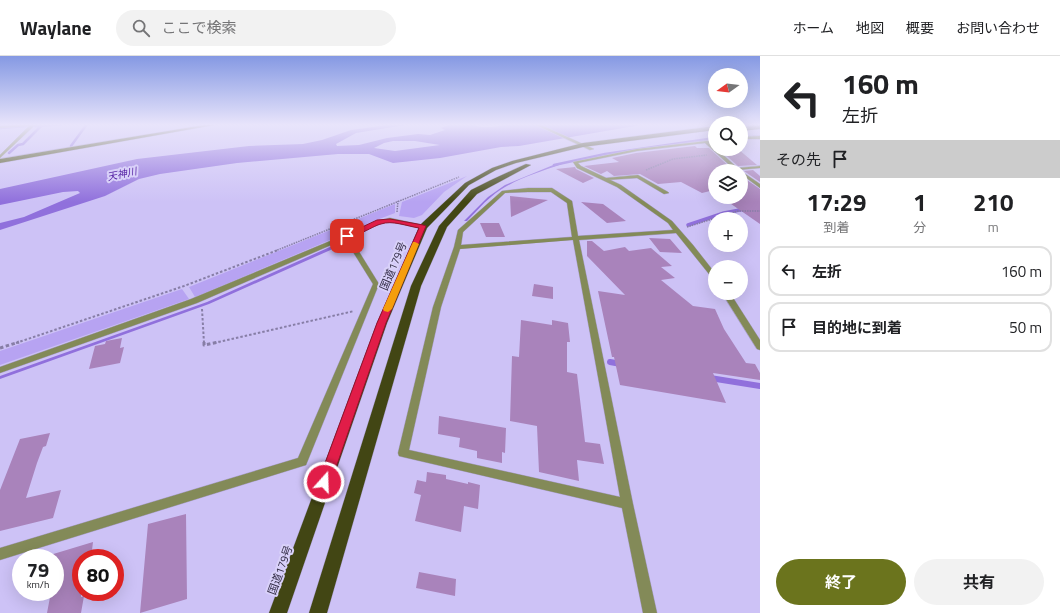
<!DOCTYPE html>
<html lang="ja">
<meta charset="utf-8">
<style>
body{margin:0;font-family:"Titillium Web","Noto Sans JP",sans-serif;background:#f2f2f2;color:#202124;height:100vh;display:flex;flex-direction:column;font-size:15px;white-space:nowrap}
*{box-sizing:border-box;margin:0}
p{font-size:13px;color:#757577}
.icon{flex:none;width:22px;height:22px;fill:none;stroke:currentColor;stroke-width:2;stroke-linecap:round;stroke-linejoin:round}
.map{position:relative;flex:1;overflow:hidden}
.drawer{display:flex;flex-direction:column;background:#fff;width:300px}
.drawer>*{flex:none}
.guide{background:#fff;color:#202124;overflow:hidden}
.needle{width:26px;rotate:255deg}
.fabs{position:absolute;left:708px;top:12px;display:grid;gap:8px}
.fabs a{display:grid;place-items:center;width:40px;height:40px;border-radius:50%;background:#fff;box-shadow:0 4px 16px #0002;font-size:20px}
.speed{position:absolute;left:12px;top:493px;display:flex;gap:8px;font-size:20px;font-weight:700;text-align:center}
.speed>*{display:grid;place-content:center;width:52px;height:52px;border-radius:50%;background:#fff;box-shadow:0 4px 16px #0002;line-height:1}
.speed small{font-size:10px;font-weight:400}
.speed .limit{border:6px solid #d22;background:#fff;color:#111}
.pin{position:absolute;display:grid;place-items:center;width:34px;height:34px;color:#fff;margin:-17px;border-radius:8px;box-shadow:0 2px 6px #0006}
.me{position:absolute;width:44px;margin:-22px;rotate:20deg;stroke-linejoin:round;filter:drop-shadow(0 0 3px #0008)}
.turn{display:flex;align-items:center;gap:14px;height:84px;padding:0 16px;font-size:18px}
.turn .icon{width:52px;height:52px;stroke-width:2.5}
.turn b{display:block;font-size:28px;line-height:34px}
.then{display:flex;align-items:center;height:38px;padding:0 16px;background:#0003;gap:8px;font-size:15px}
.eta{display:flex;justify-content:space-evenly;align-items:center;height:68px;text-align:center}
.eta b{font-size:24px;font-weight:700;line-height:28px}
.action{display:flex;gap:8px;margin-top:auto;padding:8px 16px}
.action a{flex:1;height:46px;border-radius:24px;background:#6b741d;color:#fff;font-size:16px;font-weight:700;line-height:46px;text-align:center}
.action a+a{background:#f2f2f2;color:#202124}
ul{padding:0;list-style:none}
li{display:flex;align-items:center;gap:12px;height:50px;margin:0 8px 6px;padding:0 8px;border:2px solid #e0e0e0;border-radius:12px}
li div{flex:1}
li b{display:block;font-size:15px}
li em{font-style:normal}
header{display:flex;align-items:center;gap:24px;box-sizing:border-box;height:56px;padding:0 20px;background:#fff;border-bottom:1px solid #e0e0e0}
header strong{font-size:19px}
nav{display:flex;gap:22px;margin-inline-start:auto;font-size:14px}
.search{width:280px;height:36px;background:#f2f2f2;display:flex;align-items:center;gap:10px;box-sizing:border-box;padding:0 14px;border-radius:22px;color:#757577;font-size:15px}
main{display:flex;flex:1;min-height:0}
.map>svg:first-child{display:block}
</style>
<header>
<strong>Waylane</strong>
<div class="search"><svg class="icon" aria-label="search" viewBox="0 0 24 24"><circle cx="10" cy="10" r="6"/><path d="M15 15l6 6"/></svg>ここで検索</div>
<nav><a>ホーム</a><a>地図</a><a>概要</a><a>お問い合わせ</a></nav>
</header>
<main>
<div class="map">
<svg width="760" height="557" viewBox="0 0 760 557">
<rect width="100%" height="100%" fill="#cdc2f6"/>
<path fill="#b7a3f2" d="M467,120L444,136L422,159L414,162L399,160L402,146Z
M395,148V157L382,162L195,241L189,231Z
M182,233L189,243L0,309V295Z"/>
<path fill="#9070dc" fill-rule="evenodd" d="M396,68H411L356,77L336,88L337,90L359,89L387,82L418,78L430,79L445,74L441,72L449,69L447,68H473C479,74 499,70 508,69C554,65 600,68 646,68L519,90L501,91L440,102L393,107L369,98H338L237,107L160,118L139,123L105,140L0,174V167L24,161L80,137L78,135L63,136L0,149V133L137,103L249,90L303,88L322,84L351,74ZM393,85H415L440,89L395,95L374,92L384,87Z
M558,107L562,108C537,117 511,124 491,141C482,148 475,157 467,165H464L488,141L505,129Z
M341,186L344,188L209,248L0,323V320L207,246Z"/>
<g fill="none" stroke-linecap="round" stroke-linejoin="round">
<path stroke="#9070dc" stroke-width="2.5" d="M35,70L63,68
M0,72L26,70
M71,90L87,68
M9,97L18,89L23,88L41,70
M554,109L605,98L715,82"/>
<path stroke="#9070dc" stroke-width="3.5" d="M688,169L724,157L745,153"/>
<path stroke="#9070dc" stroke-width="6" d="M610,306L621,308
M710,322L760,330"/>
</g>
<path fill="#a983bb" d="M695,90L697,92H709L734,115H715V138L710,135L702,137L681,126L658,128L640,118L614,120L607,115L601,118L584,110L619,106L612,102L636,97Z
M719,93H738L757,109L738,110Z
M575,111L576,113L594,122L583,127L556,113Z
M753,114L760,120V126L744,115Z
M741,120L760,133V168L721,141H741Z
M510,140L548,144L511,161Z
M581,146L603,148L626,165L607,167Z
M480,167H499L505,181H486Z
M649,182L670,183L682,197L660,196Z
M587,185H592L604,195L625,191L629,195L651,192L672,210L661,211L675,222L661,224L693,250L715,253L724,273L746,307L755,308L760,317V324L713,317L726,347L620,329L614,301H612L598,235L625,239L587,200Z
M534,228L553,231V243L532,240Z
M521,264L552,269V264L568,267L570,286H567V316L577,318L585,386L600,388L604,408L577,404L579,425L539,416L537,370L510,365L512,300L519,301Z
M122,282L120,292L124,291L120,307L89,313L95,290L105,288L106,285Z
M439,360L506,372L505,397L502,396V407L477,402V395L459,391L460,382L438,378Z
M50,377L46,390L43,391L37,407L26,442L61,434L53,462L0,475V434L20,383Z
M427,416L446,419V423L468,428V426L480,429L478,453L464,450L461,476L415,465L421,439L414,437L417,424L426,426Z
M186,458L187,543L140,557L148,468Z
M93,486L91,502H81V541L84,540L81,557H47L51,536H55L56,502H50V499Z
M419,516L456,523L455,540L416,532Z"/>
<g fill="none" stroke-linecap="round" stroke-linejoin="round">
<g stroke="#aba1cf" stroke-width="1">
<path id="service" d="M747,81H760V83H746Z
M760,110V112L737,114L735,113L737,112Z
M638,119L668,136L669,137L664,138L637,122L606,124L604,123L606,122Z"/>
</g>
<g stroke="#aba1cf" stroke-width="1">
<path id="minor" d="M30,68H50L34,70L0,102V99L29,70L0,72V70Z
M747,68H752L760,71V73Z
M760,80V82L741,83V81Z
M715,84V86L710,87L741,115L760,128V132L741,118V115H736L705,87L637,95L578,107L581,110L621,129L672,165L693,189L715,217V224L713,223L676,177L579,184L633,448L657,557H643L622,452L403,401L399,400L398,397L433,251L454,191L458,174L502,135L528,132H552L572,145L578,180L673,174L668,167L617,131L577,112L573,106L637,93ZM528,136H551L567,147L572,181L461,189L463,176L505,137ZM573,184L620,441L409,394L441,251L460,193Z
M390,162L423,169L426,171L423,173L390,166L382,167L350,181L379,228L306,409L0,504V492L298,402L373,228L345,183L197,247L0,317V311L191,243L378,165Z
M722,237H730L760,284V294L757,293Z"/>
</g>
<g stroke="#aba1cf" stroke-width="1">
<path id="tertiary" d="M534,68H539L594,93L590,94Z"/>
</g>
<g stroke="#aba1cf" stroke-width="1">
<path id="primary" d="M210,68H220L0,107V103Z"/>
</g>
<g stroke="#aba1cf" stroke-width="1">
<path id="trunk" d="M760,69V73L741,75V71Z
M715,70V74L583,91L516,107L496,114L469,129L427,172L387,267L287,557H269L377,267L420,169L465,127L492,112L512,105L583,87Z
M526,108L531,109L477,138L447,171L421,230L327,557H309L411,230L439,170L471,134L491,124Z"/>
</g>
<path stroke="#877ea6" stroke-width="1.5" stroke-dasharray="1.5 1" stroke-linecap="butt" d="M646,114L673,103L707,99
M397,156L398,145
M687,171L738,155H760
M275,195L459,121"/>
<path stroke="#877ea6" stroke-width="2" stroke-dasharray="2.5 2" stroke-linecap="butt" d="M202,253L204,287
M16,287L184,230L278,194
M214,287L354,255"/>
<path stroke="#877ea6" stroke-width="3" stroke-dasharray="3.5 2.5" stroke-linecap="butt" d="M204,286V289L219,286
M0,292L19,286"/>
<use href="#service" fill="#838a58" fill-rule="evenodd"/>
<use href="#minor" fill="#838a58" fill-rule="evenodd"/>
<use href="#tertiary" fill="#838a58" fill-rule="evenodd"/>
<use href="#primary" fill="#4b5116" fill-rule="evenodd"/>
<use href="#trunk" fill="#424614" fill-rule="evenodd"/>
</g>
<linearGradient id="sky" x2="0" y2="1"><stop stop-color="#8599e3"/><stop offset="0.47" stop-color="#e8e4fb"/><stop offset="1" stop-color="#e8e4fb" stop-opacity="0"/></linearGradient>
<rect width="760" height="146" fill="url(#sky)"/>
<path fill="#e11d48" stroke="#92132f" d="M390,163L423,169L426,170L386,267L331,426L329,430L324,432L320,430L318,426L377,267L419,172C407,170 392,164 381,168C372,170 350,186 343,180L377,164Z"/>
<path fill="#f59e0b" d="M413,186H415L419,188L392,253L388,256L384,255L383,253Z"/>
<g text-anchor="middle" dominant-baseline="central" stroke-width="4" stroke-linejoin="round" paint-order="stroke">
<g font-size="10" font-style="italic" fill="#5825a5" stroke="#d9d1f9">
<text transform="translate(122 118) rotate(-12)">天神川</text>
</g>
<g font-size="11" fill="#332d46" stroke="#d9d1f9">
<text transform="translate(393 210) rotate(-67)">国道179号</text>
<text transform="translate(280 514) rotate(-70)">国道179号</text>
</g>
</g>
</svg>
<div class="fabs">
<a><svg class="needle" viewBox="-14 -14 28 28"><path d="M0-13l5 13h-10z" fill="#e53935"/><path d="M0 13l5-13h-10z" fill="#757577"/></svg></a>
<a><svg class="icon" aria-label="search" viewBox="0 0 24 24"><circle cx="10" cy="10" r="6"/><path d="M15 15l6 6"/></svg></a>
<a><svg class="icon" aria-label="layers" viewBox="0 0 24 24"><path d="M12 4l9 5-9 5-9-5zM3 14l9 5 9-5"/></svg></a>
<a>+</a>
<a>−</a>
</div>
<div class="speed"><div>79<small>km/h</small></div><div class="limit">80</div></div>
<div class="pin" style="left:347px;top:180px;background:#d93025"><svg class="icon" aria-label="arrive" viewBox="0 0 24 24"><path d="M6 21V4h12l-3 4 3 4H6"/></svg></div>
<svg class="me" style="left:324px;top:426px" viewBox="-20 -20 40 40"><circle r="17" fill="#e11d48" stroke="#fff" stroke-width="3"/><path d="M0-11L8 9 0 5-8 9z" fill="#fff"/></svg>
</div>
<section class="drawer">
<div class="guide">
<div class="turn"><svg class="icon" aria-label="left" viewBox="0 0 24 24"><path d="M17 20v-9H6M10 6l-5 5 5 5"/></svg><div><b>160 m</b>左折</div></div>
<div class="then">その先<svg class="icon" aria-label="arrive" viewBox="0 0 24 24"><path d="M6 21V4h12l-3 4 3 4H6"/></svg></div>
</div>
<div class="eta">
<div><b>17:29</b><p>到着</p></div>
<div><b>1</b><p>分</p></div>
<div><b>210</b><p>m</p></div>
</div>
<ul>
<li><svg class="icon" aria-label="left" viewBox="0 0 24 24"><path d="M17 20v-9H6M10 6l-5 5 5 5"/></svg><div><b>左折</b></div><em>160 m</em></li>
<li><svg class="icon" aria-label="arrive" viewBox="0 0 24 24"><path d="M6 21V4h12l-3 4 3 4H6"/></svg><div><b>目的地に到着</b></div><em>50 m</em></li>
</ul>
<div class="action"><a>終了</a><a>共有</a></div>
</section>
</main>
